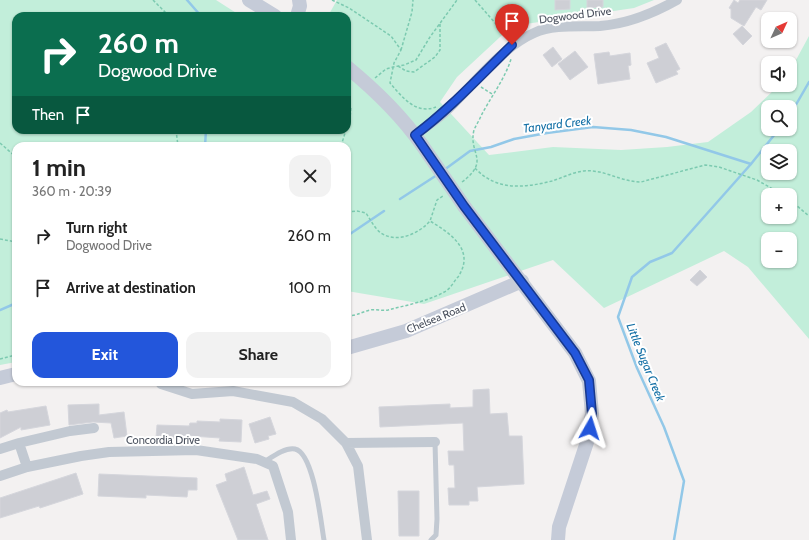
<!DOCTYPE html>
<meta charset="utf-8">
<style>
body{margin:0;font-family:Cabin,sans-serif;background:#f2f2f2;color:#222;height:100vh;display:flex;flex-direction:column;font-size:15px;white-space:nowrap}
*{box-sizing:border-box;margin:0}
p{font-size:13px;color:#767676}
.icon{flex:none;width:22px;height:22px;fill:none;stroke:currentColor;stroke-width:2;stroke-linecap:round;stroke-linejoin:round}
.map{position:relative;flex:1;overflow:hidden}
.details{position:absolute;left:12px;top:142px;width:339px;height:244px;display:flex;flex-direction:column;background:#fff;border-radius:12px;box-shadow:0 1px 3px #0004}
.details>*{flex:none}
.banner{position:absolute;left:12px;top:12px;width:339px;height:122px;border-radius:12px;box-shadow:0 1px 3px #0004;background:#0b6e4f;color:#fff;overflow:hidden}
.needle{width:26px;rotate:46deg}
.tools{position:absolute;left:761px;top:12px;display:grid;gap:8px}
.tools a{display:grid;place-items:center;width:36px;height:36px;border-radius:8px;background:#fff;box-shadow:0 1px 3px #0004;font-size:20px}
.pin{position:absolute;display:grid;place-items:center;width:34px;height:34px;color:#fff;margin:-41px -17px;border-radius:50% 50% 50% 0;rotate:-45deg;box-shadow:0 0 4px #0007}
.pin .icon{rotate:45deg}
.me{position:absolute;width:44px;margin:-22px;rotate:6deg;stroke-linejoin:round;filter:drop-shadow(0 0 3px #0008)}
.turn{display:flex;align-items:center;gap:14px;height:84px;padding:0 20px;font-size:18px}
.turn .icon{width:52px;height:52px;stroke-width:2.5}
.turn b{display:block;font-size:28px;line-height:34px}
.then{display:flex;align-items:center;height:38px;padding:0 20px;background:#0003;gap:8px;font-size:15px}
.round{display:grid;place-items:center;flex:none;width:42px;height:42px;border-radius:12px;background:#f2f2f2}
.overview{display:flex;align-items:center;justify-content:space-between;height:68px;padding:0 20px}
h1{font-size:24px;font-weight:800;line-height:30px}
.button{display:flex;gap:8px;margin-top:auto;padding:8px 20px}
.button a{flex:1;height:46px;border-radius:12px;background:#2356db;color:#fff;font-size:16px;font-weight:800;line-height:46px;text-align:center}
.button a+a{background:#f2f2f2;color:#222}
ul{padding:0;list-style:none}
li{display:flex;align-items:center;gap:12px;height:52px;padding:0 20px}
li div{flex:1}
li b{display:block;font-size:15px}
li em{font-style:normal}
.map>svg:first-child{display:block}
</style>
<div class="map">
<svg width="809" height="540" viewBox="0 0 809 540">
<rect width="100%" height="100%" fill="#f3f1f1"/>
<path fill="#c2eeda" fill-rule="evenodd" d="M0,0H216L241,16H16V130H347V16H328L337,0H654L634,8L512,26L457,77L440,102L489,155L553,147L621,150L667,147L708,142L751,112L779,85H790V71L809,36V339L748,267L724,251L604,308L553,260L424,304L347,291V146H16V362L0,365ZM768,107H790V129H768ZM768,151H790V173H768ZM768,195H790V217H768ZM768,239H790V261H768Z"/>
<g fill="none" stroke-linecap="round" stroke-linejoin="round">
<path stroke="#92c8e8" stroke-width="2.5" d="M187,0L201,16
M790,115L809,82
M205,146L206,130
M444,170L470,151L491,147L514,139L547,133L593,127L631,130L666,137L751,164
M400,199L437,175
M347,236L384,211
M0,310L14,304L16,306
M674,540L684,481L664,427L637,368L618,317L632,277L650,262L672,253L751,164L779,129"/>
</g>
<path fill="#cecfd5" stroke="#d5d6dc" d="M555,0H570V9L555,10Z
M587,0H603V7L587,8Z
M734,0L738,3L740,0H767L761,10L756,7L744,26L731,18V9L729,8Z
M742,26L752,36L743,45L733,34Z
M666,43L680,69L676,71L678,74L656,83L647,63L659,58L655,48Z
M553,47L562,59L552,67L543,55Z
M575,51L588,67L570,80L558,64Z
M609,52L610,56L630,53L631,65L628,66L630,79L598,84L594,54Z
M700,270L707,277L697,286L690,280Z
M489,389L490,414L507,413L509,436H522L524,484L477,487L478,501H469V505H449L448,488H455L454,465H449L448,451H464L463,423L380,427L379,407L450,404V408L473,407V390Z
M99,404V415L124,412L127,436L114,438L111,423L93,422L69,425L68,405Z
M46,406L50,425L21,430V427L0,438V413L7,410L8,412Z
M270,417L276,434L268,436L269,439L255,443L249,424Z
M220,419L242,420L241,442L219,441L220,438L177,435V439L156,438L157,425L189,426L190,423H197V421L220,422Z
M244,467L253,495L267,491L270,499L256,504L268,540H238L216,485L227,481L225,474Z
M76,473L83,494L40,508L39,506L0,518V498Z
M99,474L197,478V490H188L187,497L146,495V498L98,496Z
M398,491H419V536H399Z"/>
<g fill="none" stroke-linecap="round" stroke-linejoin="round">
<path stroke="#7ccab0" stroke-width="1.5" stroke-dasharray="3 2" stroke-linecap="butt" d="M153,0L169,16
M332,0L349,8L391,36L401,50L394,63L390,83C402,97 416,115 436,107
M475,0L509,39
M401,50L412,12L413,0
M398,66L406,71L414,72L435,57L440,50V24
M375,78L386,69L393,67L404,65L416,60L430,37L457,0
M481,87L492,94
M347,106L351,107L350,118L347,128
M176,130L178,146
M0,143L16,157
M341,146L346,130
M475,168C496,191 524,188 552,181C562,178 573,172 584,171C604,169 621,182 641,182L705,165L719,167L757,180L783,195
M462,182C491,160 468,154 474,130C476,125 479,121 481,116C490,98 505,79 511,59
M790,200L809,216
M347,212L357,211L366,213C370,219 375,229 381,233C397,244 420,233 430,221
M0,239L16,242
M347,316C356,316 362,312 370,310C376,309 382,311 388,310C407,305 429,301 446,291C451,288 454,281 458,277C476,250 450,233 430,221L437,200L443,196
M0,359L16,355"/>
<path stroke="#c2c9d2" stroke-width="5" d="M264,462C272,457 285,447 295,449C314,453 321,523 324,540
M431,540L436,535L437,519L435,442"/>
<path stroke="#c2c9d2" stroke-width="10" d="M415,135C424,128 435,121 444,113C471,88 500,48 534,33C554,24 579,27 600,26C627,24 654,13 677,0
M160,382L161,384L192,394L233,391L293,402L322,419L346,443L358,466L367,540
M19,443L27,467
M346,443L435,442
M0,449L19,443L70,431L94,428
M0,476L27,467L81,456L109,452L196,450L257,459L273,466L288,512L291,540"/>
<path stroke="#c5cbd8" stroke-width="14" d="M249,0L275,16
M297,16L300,6L299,0
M347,67C375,90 401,115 422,145
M464,206L575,353L589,381L592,414L587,442L559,527L558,540
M347,348L406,331L522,281
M0,378L16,374"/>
<path stroke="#c5cbd8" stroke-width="14" d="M422,145L464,206"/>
</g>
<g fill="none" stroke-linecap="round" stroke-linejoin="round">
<g stroke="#17388e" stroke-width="10">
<path id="route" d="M512,45C480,76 450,109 415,135L464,206L575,353L589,380L592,414L590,428"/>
</g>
<use href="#route" stroke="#2356db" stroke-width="7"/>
</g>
<g text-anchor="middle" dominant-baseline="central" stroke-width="4" stroke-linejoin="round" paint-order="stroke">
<g font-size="11" fill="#4a515e" stroke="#fff">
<text transform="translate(575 15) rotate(-7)">Dogwood Drive</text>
<text transform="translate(436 318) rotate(-22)">Chelsea Road</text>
<text x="163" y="440">Concordia Drive</text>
</g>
<g font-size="12" font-style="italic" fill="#1470a6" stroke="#fff">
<text transform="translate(557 124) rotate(-7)">Tanyard Creek</text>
<text transform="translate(646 362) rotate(68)">Little Sugar Creek</text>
</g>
</g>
</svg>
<div class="tools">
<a><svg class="needle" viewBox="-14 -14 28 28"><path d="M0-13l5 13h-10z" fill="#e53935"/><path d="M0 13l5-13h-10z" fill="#767676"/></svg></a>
<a><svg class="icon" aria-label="sound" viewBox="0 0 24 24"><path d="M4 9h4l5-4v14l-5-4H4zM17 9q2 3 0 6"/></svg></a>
<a><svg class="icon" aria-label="search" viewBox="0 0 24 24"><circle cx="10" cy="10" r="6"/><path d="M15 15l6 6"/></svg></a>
<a><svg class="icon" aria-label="layers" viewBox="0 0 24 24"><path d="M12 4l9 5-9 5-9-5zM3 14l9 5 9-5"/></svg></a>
<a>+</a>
<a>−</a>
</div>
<div class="pin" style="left:512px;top:45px;background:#d93025"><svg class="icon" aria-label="arrive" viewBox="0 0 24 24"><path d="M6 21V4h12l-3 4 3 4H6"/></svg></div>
<svg class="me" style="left:590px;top:428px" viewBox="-20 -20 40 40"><path d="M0-17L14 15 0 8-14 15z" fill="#2356db" stroke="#fff" stroke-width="4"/></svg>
<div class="banner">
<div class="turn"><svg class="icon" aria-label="right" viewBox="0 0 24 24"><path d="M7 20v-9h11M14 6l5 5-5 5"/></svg><div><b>260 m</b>Dogwood Drive</div></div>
<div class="then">Then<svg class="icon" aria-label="arrive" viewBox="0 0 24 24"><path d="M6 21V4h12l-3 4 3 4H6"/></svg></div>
</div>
<section class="details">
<div class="overview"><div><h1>1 min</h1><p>360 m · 20:39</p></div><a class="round"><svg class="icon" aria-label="close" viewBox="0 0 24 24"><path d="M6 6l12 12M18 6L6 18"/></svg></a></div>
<ul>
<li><svg class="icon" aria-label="right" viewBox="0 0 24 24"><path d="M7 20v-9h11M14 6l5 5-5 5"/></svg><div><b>Turn right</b><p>Dogwood Drive</p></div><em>260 m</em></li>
<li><svg class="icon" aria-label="arrive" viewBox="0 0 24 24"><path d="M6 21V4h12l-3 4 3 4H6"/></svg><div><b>Arrive at destination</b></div><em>100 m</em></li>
</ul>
<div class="button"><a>Exit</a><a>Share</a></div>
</section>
</div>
